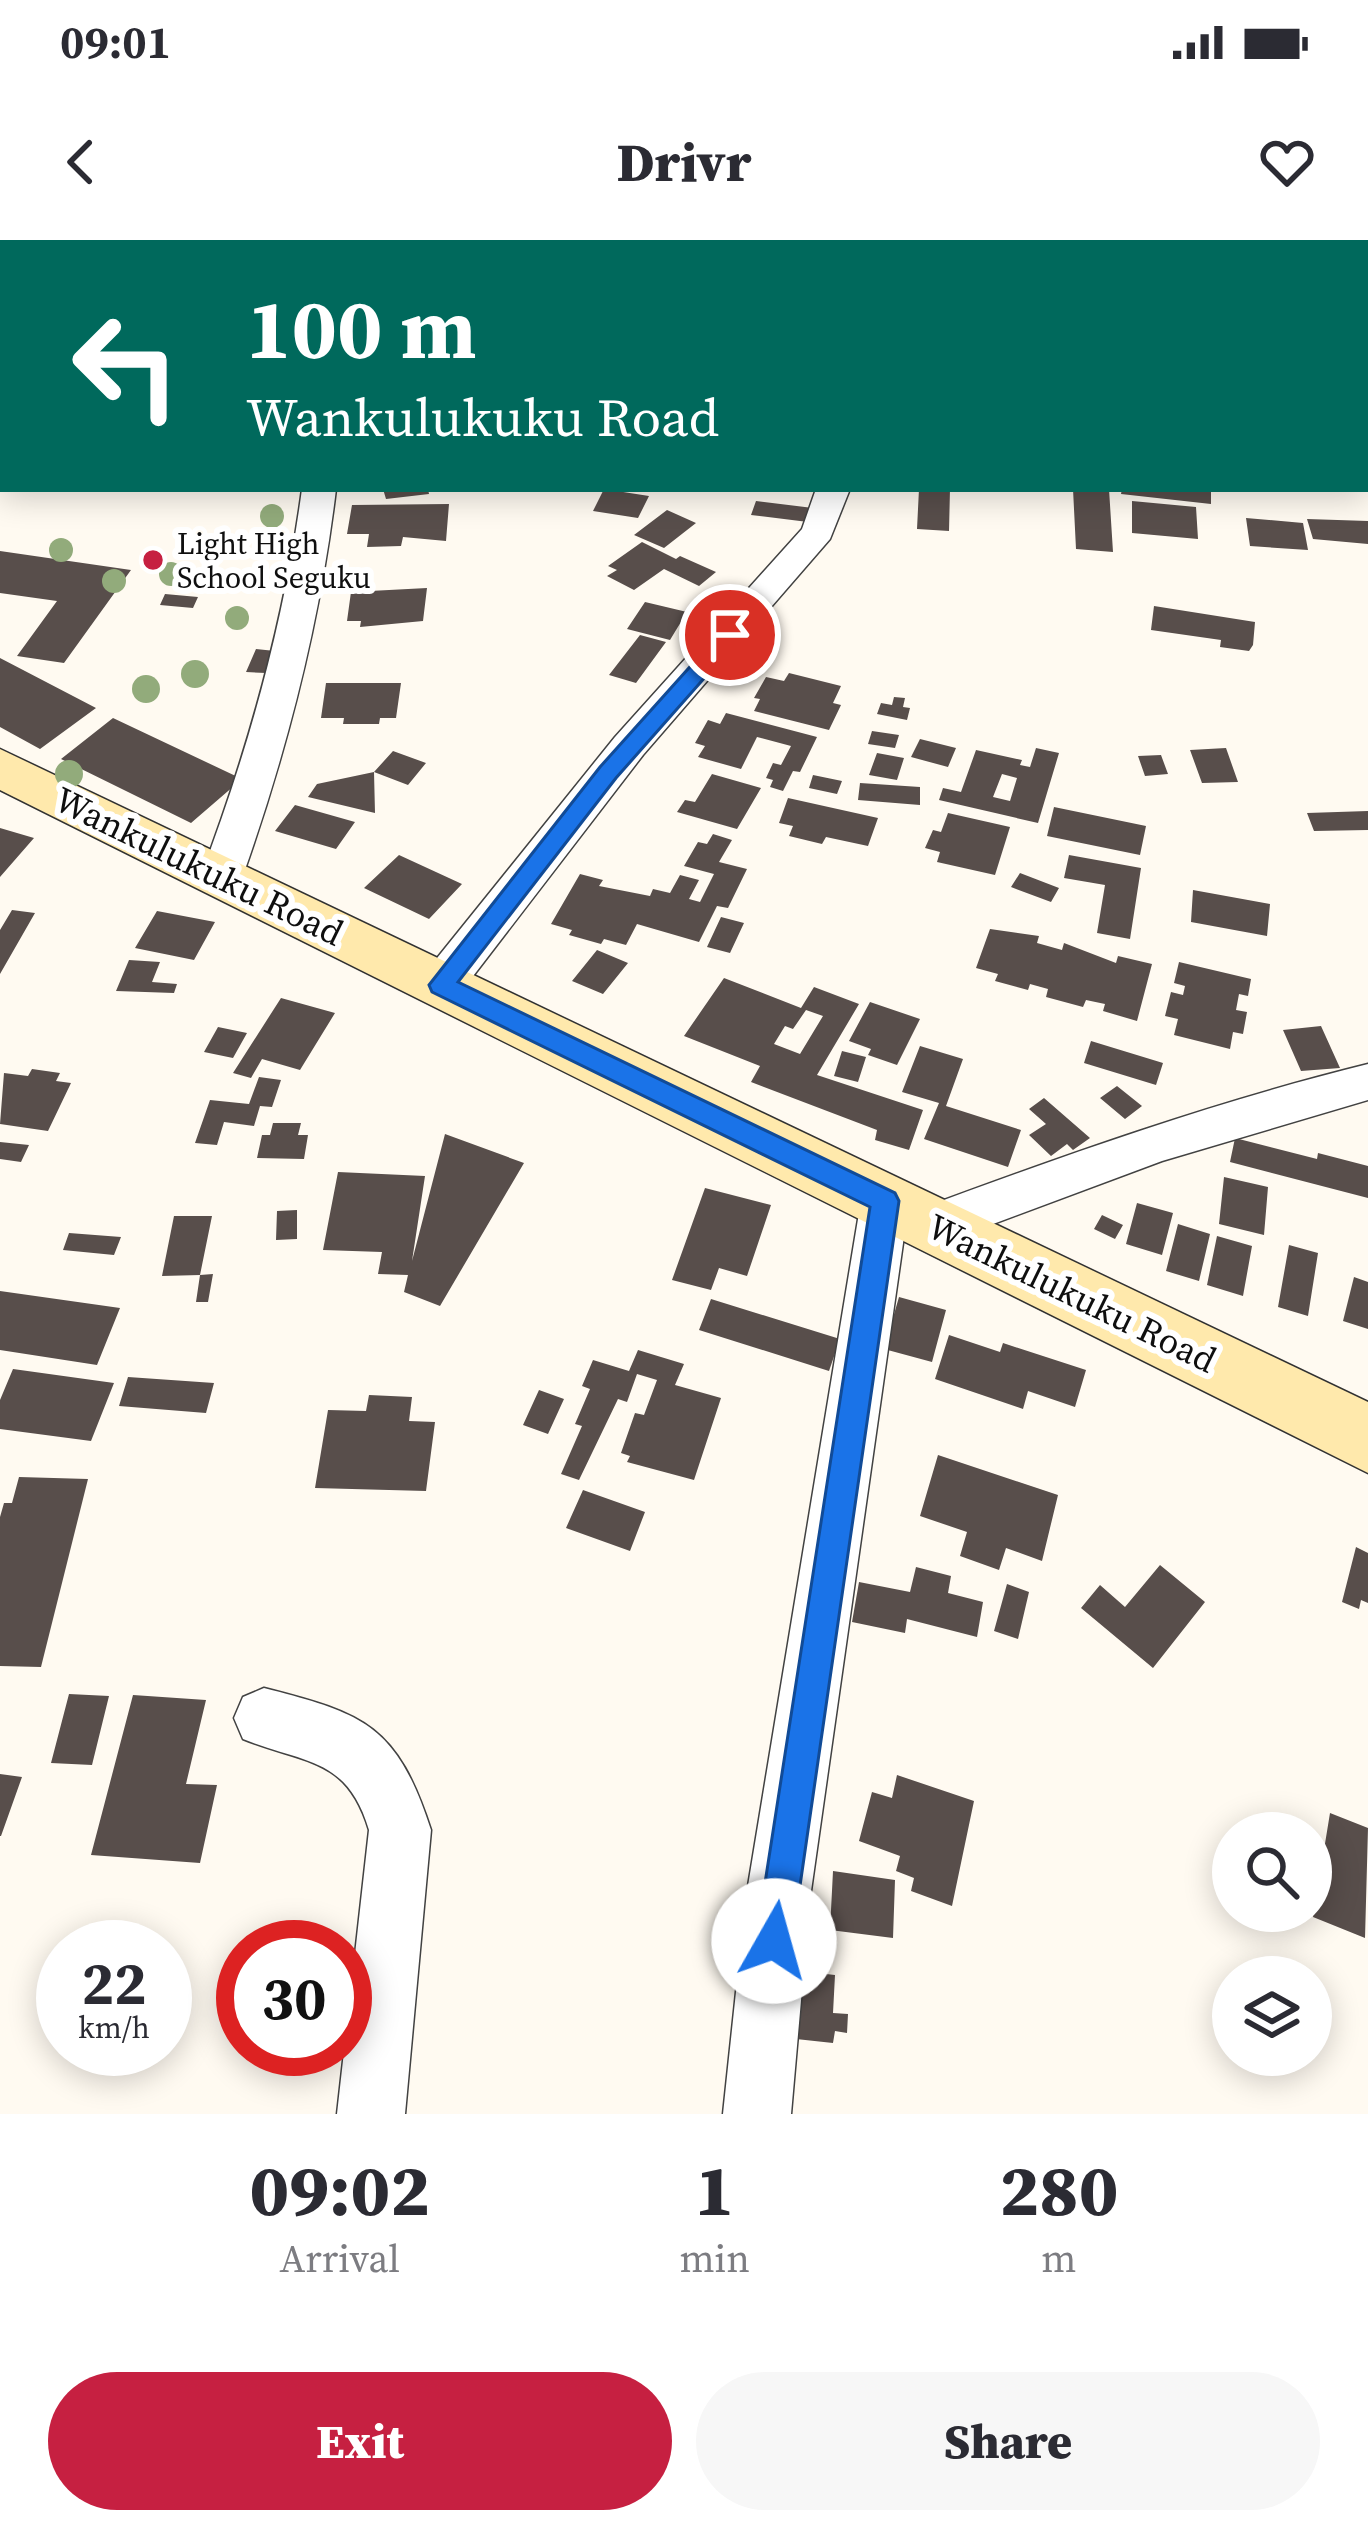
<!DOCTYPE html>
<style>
body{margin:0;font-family:"Source Serif 4",serif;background:#f7f7f7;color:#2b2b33;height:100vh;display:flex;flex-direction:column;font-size:45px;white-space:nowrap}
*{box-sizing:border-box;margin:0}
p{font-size:39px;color:#7c7c81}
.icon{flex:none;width:66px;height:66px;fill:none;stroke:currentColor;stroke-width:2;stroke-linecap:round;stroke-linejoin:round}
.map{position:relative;height:1874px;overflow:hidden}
.drawer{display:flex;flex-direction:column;background:#fff;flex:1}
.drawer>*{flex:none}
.banner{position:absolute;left:0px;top:0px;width:1368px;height:252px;box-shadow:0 6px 30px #0003;background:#00695c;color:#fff;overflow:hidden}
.controls{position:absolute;left:1212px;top:1572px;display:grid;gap:24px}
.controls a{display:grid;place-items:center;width:120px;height:120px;border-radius:50%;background:#fff;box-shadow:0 6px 30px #0003;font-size:60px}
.speed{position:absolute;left:36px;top:1680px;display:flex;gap:24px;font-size:60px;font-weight:700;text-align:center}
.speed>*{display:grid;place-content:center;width:156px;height:156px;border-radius:50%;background:#fff;box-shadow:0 6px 30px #0003;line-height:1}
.speed small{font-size:30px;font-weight:400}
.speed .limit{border:18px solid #d22;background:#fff;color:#111}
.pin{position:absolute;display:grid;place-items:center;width:102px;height:102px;color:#fff;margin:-51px;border:6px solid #fff;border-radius:50%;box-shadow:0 3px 12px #0007}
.me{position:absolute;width:132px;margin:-66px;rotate:7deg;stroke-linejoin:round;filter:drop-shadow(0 0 9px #0008)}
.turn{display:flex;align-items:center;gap:42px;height:252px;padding:0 48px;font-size:54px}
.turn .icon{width:156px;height:156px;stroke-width:2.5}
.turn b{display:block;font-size:84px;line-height:102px}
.eta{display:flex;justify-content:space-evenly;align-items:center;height:204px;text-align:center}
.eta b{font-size:72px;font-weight:800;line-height:84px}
.action{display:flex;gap:24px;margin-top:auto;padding:24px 48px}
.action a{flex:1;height:138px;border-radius:72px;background:#c62041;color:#fff;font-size:48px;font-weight:800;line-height:138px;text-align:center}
.action a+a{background:#f7f7f7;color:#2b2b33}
.status{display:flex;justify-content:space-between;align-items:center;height:84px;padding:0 60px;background:#fff;direction:ltr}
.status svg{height:33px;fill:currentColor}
header{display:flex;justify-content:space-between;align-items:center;height:156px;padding:0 48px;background:#fff;font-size:54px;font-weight:800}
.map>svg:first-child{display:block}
</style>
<div class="status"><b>09:01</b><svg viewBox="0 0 49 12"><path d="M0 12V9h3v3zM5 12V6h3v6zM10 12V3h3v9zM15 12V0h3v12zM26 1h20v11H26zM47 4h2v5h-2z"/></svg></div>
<header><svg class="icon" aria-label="back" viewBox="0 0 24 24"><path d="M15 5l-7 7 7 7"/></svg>Drivr<svg class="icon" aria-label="heart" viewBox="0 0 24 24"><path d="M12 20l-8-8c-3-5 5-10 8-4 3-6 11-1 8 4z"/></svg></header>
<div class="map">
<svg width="1368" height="1874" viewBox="0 0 1368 1874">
<rect width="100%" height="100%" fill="#fffaf1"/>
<path fill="#584e4b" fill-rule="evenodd" d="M383,249H428L429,254L386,259Z
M604,249L649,256L638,278L593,271Z
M919,249H950L949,291L917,289Z
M1073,249H1109L1113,312L1076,309Z
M1122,249H1211V264L1121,254Z
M756,261L813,268L808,282L751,275Z
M1132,261L1196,267L1198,299L1132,293Z
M449,264L446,301L403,297L401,306L367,307L369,294H347L352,265Z
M667,270L696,283L664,308L634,295Z
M1246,278L1303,283L1308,310L1250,306Z
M1307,279L1368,281V304L1313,299Z
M642,302L676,319L680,316L716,332L699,346L664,329L634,350L607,336L617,330L608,326Z
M0,311L131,330L64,423L17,416L57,361L0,353Z
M427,348L423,381L360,387L361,381H347L351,352Z
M165,354L198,357L193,368L160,365Z
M645,362L687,372L670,400L627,389Z
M1154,366L1255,382L1253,405L1249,411L1220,407L1221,400L1151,390Z
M640,395L666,402L636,443L609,435Z
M256,409L275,411L266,433L246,432Z
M0,418L96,468L40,509L0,487Z
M789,433L841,446L833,463L841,465L829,490L754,471L760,459L754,458L766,437L784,441Z
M326,443H401L396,478H380L379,484H343L344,478H321Z
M894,457L905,458L903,467L910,468L907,480L877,474L881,463L892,465Z
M726,473L817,497L800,532L793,531L783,551L770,547L773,540L766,538L773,523L781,525L791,506L757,497L741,529L698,517L705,506L695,503L708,480L720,484Z
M113,478L242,539L191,583L61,519Z
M872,491L899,495L895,508L868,504Z
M920,499L956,508L948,527L911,517Z
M1036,508L1059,513L1038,583L939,560L943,548L961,552L976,510L1022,520L1020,525L1030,527ZM1002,534L1017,538L1010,561L993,557Z
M1226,508L1238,542L1202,543L1190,510Z
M393,511L426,523L408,545L374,532Z
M877,513L904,518L897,540L869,535Z
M1161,515L1168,534L1145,536L1138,516Z
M374,532L375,573L308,557L317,544Z
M712,534L761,548L737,589L677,572L685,560L695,562Z
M813,535L842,541L837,554L809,548Z
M860,543L920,547V565L858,560Z
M788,558L878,578L868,606L826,597L822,604L789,596L793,586L779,583Z
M295,565L355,582L336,609L275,591Z
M1054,567L1146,586L1140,615L1047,596Z
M1368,571V590L1314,591L1307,573Z
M948,573L1010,587L995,635L937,622L940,612L925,608L933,590L941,592Z
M0,588L34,598L0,637Z
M713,594L732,600L719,622L747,629L728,668L717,666L699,702L637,684L626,705L604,699L601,704L569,695L572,690L551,684L580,634L603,640L599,646L650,656L653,649L670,653L680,635L699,640L689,659L700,662L714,634L684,626L698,602L707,604Z
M399,615L462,644L429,679L364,648Z
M1069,615L1141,628L1130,699L1097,693L1105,645L1064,638Z
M1020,633L1059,648L1051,662L1011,647Z
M1193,650L1270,664L1267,696L1191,682Z
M12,670L35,673L0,734V690Z
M157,671L215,682L194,720L135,708Z
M721,677L744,683L730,713L707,707Z
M990,689L1039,696L1037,703L1062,710L1064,703L1116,723L1118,716L1152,724L1137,781L1103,771L1105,764L1086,760L1083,767L1046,757L1048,749L1030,744L1028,750L995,741L998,734L976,728Z
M597,710L628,723L603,754L572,741Z
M129,720L160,722L152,742L177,744L174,753L116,751Z
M1179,722L1251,739L1248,756L1239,754L1236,770L1247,772L1243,794L1233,792L1230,809L1174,795L1178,779L1165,776L1171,752L1183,755L1185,746L1174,743Z
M724,738L801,768L814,747L859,764L817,835L923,870L909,910L875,900L877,890L751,842L760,826L684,796ZM806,770L823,776L800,814L774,804L785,786L793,789Z
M281,758L335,773L300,830L262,819L251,838L233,833Z
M870,762L920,779L897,825L868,815L871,809L849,801Z
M1321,786L1340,828L1301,831L1283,790Z
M218,787L247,793L233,818L204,812Z
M1091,801L1163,823L1156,845L1084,823Z
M920,806L963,819L946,866L1021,890L1008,927L924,899L939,863L902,852Z
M842,811L866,817L858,842L834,836Z
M32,829L60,833L56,841L71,843L48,891L0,884L4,833L28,836Z
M259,837L281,840L272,867L260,866L254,886L224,882L217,905L195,903L210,860L249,864Z
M1117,846L1142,866L1125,879L1100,858Z
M1044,858L1090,898L1073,910L1067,904L1051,916L1029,895L1046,884L1029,869Z
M273,883H301L298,895H308L304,919L257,918L262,895H270Z
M445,894L524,923L440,1066L404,1052L408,1035L378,1034L382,1012L323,1010L338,932L425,936L412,1021Z
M1235,898L1317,919L1318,913L1368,926V958L1230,922Z
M0,902L29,905L21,922L0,919Z
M1224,937L1268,947L1264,995L1219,984Z
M705,948L771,965L747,1036L719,1028L711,1050L672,1040Z
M1137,963L1173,973L1162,1015L1126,1004Z
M297,970V999L276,1000L277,971Z
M1102,975L1123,985L1115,999L1094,989Z
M174,976H212L200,1035L213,1034L208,1062H196L200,1035L162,1036Z
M1178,984L1210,994L1199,1041L1166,1031Z
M69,993L121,997L114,1015L63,1010Z
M1217,996L1252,1006L1243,1056L1207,1045Z
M1289,1005L1318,1013L1308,1076L1278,1067Z
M1354,1037L1368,1042V1089L1343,1081Z
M0,1051L120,1068L97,1125L0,1110Z
M899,1057L946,1070L932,1122L884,1109Z
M711,1059L840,1099L829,1131L699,1090Z
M949,1095L1000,1112L1003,1103L1086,1130L1075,1167L1028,1151L1023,1169L935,1139Z
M638,1110L684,1124L675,1145L721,1158L694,1240L627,1222L630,1216L621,1213L635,1173L644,1175L657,1140L637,1134L627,1162L618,1159L579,1240L561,1234L582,1186L575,1184L590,1149L582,1146L593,1120L629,1131Z
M13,1129L114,1143L91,1201L0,1189V1160Z
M128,1137L214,1143L206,1173L119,1166Z
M539,1150L564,1159L548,1194L523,1185Z
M369,1155L412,1157L409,1181L435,1182L426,1251L315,1248L328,1170L366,1171Z
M938,1215L1058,1255L1042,1321L1006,1308L999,1330L960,1316L967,1292L920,1276Z
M19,1237L88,1239L41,1427L0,1426V1277L4,1263H12Z
M583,1250L645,1272L630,1311L566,1288Z
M1356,1307L1368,1313V1363L1361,1360L1359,1369L1342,1362Z
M1160,1325L1205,1362L1153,1428L1081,1368L1100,1345L1125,1367Z
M916,1327L951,1336L948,1353L983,1362L977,1397L907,1379L905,1393L852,1382L859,1342L910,1352Z
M1007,1344L1029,1352L1018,1399L994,1391Z
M69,1454L109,1456L92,1525L51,1523Z
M133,1455L206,1460L186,1544L217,1545L200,1623L91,1615Z
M0,1534L22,1537L1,1596H0Z
M897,1535L974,1561L952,1666L911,1651L914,1638L896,1631L900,1616L859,1601L872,1552L892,1558Z
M1330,1573L1368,1588L1365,1698L1313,1677Z
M833,1631L895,1640L893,1698L830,1690Z
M799,1731L835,1735L833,1773L848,1774L847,1793L835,1791L833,1803L796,1799Z"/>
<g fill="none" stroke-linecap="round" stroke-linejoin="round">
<g stroke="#424242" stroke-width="3">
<path id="lane" d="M1365,159L1368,160V184L1365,183Z"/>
</g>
<g stroke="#424242" stroke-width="3">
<path id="street" d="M1096,0H1124L1125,3H1097Z
M3,20V39L0,40V21Z
M302,249H336C320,383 287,511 242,638L236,649L221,653L206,649L200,638C248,511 284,384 302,249Z
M816,249H850L830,299L643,515L457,757L441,762L425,757L419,745L425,733L615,497L802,289Z
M1368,824V860L1162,921L934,1006L917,1000L909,985L917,970C1065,915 1214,862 1368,824Z
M885,941L902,947L909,961L810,1658L791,1874H723L746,1658L861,961L868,947Z
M264,1448C366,1474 397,1486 431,1590L405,1874H337L369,1590C347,1516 304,1524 243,1499L234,1478L243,1457Z"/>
</g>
<g stroke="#313131" stroke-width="3">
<path id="secondary" d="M0,509L1368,1162V1233L0,550Z"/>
</g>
<use href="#lane" fill="#fff" fill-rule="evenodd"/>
<use href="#street" fill="#fff" fill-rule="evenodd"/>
<use href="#secondary" fill="#ffe9ac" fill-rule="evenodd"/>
</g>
<g fill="#92ab7b">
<circle cx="272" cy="276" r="12"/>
<circle cx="61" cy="310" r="12"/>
<circle cx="171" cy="334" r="12"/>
<circle cx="114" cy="341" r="12"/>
<circle cx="237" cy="378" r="12"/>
<circle cx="195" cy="434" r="14"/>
<circle cx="146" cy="449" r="14"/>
<circle cx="69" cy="534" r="14"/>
</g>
<path fill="#1a73e8" stroke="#114b97" stroke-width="3" d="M730,389L738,390V400L616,538L458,742L895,953L899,961L792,1701L787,1714L774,1719L761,1714L756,1701L870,967L432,752L429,745L600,527L723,390Z"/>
<circle fill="#c62041" stroke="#fff" stroke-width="4.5" cx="153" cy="320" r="12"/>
<g text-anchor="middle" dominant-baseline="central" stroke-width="12" stroke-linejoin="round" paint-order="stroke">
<g font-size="30" fill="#0f0f0f" stroke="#fff" text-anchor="start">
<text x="177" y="303">Light High<tspan x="177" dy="34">School Seguku</tspan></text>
</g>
<g font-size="36" fill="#0f0f0f" stroke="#fff">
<text transform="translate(199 626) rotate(26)">Wankulukuku Road</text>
<text transform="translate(1072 1053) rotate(26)">Wankulukuku Road</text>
</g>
</g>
</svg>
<div class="controls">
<a><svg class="icon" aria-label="search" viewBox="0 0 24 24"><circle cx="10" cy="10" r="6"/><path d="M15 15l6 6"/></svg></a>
<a><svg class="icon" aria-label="layers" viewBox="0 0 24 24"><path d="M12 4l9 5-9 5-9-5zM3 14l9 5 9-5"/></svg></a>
</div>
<div class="speed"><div>22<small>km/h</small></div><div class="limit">30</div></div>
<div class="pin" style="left:730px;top:395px;background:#d93025"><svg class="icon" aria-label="arrive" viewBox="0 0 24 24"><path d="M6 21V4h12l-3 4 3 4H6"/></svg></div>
<svg class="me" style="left:774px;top:1701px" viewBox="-20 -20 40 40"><circle r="19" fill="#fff"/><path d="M0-13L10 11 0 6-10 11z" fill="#1a73e8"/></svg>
<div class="banner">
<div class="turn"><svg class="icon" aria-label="left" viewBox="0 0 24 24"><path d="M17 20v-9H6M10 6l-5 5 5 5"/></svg><div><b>100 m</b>Wankulukuku Road</div></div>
</div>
</div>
<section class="drawer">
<div class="eta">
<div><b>09:02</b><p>Arrival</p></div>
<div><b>1</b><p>min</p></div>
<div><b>280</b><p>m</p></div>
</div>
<div class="action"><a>Exit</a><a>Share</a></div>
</section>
